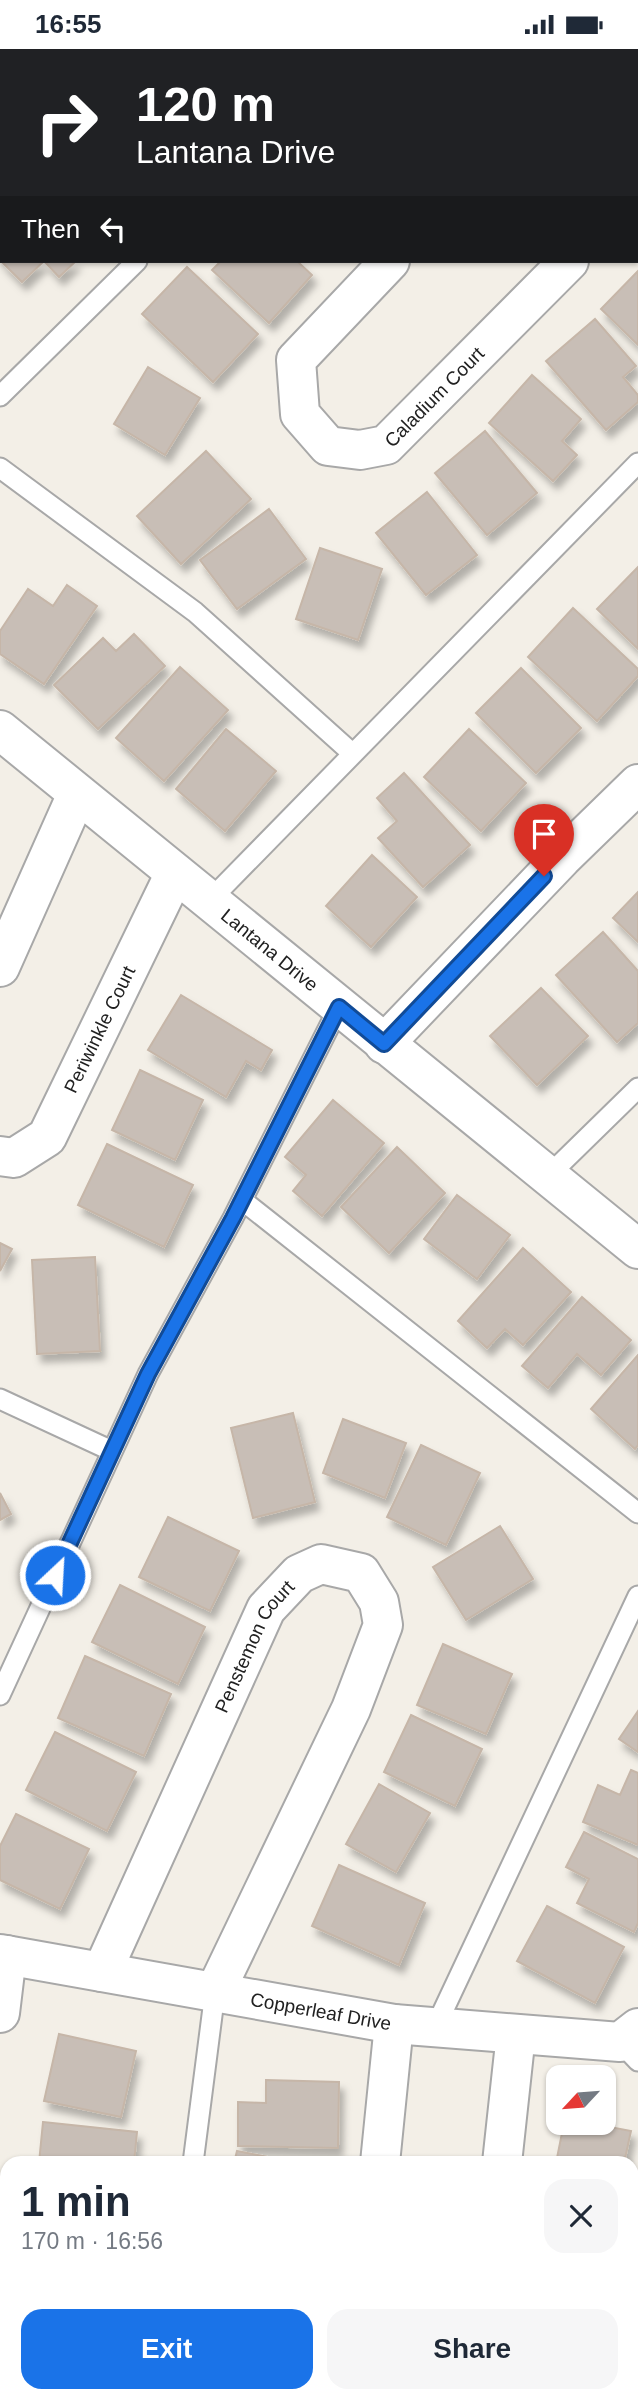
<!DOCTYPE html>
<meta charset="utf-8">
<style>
body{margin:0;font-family:Helvetica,sans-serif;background:#f6f6f7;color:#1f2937;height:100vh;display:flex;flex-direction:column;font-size:26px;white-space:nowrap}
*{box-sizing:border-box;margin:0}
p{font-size:23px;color:#747a83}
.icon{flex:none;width:38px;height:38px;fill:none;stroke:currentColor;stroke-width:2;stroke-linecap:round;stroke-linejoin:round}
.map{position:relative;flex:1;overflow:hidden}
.details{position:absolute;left:0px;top:2107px;width:639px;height:247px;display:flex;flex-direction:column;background:#fff;border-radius:21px 21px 0 0;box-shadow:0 2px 5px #0004}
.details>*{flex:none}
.guide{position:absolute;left:0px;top:0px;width:639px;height:214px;box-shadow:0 2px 5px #0004;background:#202124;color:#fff;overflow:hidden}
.needle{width:46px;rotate:244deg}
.tools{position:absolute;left:546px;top:2016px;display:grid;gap:14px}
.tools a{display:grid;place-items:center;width:70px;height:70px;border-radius:14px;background:#fff;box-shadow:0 2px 5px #0004;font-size:35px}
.pin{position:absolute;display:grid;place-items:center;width:60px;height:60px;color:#fff;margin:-72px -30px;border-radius:50% 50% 50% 0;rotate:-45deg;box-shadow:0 0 7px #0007}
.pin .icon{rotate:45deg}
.me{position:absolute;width:77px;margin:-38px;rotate:25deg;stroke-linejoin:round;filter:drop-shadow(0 0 5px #0008)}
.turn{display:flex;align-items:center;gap:24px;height:147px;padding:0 21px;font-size:32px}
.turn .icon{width:91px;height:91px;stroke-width:2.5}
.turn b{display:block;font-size:49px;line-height:60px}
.then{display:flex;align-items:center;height:66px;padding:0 21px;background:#0003;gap:14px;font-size:26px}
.round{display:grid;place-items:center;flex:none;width:74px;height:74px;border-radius:21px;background:#f6f6f7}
.summary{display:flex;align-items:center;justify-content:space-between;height:119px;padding:0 21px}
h1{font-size:42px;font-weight:700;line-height:52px}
.cta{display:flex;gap:14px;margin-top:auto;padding:14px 21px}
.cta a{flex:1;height:80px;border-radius:21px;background:#1a73e8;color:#fff;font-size:28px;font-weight:700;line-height:80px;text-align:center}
.cta a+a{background:#f6f6f7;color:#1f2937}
.status{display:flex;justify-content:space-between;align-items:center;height:49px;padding:0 35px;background:#fff;direction:ltr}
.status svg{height:19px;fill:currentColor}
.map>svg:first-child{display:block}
</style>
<div class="status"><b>16:55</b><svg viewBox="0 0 49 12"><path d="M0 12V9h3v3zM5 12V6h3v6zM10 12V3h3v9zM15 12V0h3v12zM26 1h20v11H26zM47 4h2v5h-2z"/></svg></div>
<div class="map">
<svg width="638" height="2353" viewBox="0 0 638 2353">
<defs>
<filter id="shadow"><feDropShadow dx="4.5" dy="8" stdDeviation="3.5" flood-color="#0004"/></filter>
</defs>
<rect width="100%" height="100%" fill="#f3efe7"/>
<path fill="#c8beb6" stroke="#c6b6a8" stroke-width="2" filter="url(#shadow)" d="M126,0H224L223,2Z
M2,155V212H76L59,228L44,212L22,233L0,211Z
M221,212H297L312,226L269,274L212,221Z
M187,218L258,285L213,333L142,265Z
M638,222V296L601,260Z
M595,270L636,317L623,328L638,346V353L606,381L546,312Z
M148,318L200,349L165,406L114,375Z
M532,326L581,370L562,392L577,406L553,432L489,374Z
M485,382L537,444L487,486L435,424Z
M206,402L251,450L181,515L137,467Z
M427,443L477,506L426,546L376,484Z
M269,460L306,510L237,560L200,511Z
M320,499L382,520L358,591L296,570Z
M638,518V600L597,560Z
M67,536L97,557L44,635L0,605V582L28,540L53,557Z
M573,559L638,620V627L597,672L528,608Z
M134,585L165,617L98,680L54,636L103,589L116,602Z
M180,618L228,661L164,732L116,689Z
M521,619L581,679L536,724L476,664Z
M226,680L276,722L225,782L176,740Z
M469,680L526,734L481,782L424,728Z
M404,724L470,796L423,838L378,789L397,772L377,749Z
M372,806L417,848L371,898L326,857Z
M638,843V893L613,869Z
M603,883L638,922V974L617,993L556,926Z
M541,939L588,987L537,1036L490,987Z
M181,946L272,1001L261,1021L246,1012L226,1048L148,1001Z
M140,1021L203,1051L175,1111L112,1081Z
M333,1051L384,1094L322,1167L293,1142L306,1126L285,1108Z
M107,1095L193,1136L164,1198L78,1156Z
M397,1098L445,1144L389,1204L341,1158Z
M457,1146L510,1186L477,1230L424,1190Z
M0,1194L12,1200L0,1222Z
M523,1199L571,1243L523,1296L505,1280L487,1299L458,1272Z
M95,1208L100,1302L37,1305L32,1211Z
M582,1248L631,1291L601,1326L577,1305L548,1339L522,1317Z
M638,1306V1396L635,1400L591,1360Z
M293,1364L315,1453L253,1469L231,1379Z
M343,1370L406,1394L385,1449L323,1424Z
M421,1396L480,1424L446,1496L387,1468Z
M0,1444L11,1465L0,1471Z
M168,1468L239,1502L210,1562L139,1528Z
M500,1477L533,1530L466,1571L433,1518Z
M120,1536L205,1578L178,1635L92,1593Z
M443,1595L512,1625L486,1685L417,1656Z
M85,1607L171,1645L144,1707L58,1669Z
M638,1662V1703L619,1690Z
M411,1666L482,1700L455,1757L384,1723Z
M55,1683L136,1723L107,1782L26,1741Z
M631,1721L638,1724V1796L583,1773L598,1736L620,1746Z
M379,1735L430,1764L396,1823L346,1795Z
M16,1765L89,1800L60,1860L0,1831V1797Z
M584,1783L638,1810V1874L634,1883L577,1854L589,1830L566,1818Z
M339,1816L425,1854L399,1916L312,1877Z
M547,1857L624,1898L595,1954L517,1912Z
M59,1985L136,2002L121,2068L44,2052Z
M266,2031L339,2033L338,2099L238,2097V2053L266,2054Z
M43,2073L137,2083L134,2114H39Z
M564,2074H589L631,2082L624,2114H556Z
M237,2102L299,2114H234Z
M632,2169L638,2170V2233L632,2232Z
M632,2271L638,2273V2288L632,2306Z
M8,2347H62L69,2353H1Z
M518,2347H543L546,2353H505Z"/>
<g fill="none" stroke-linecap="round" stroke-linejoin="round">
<g stroke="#a8a8a8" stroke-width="23">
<path id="lane" d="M285,2V0
M0,347L137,212
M0,419L195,563L353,705
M209,852L638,414
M548,1127L638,1039
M242,1151L638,1464
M0,1350L112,1402
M0,1646L148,1325L233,1169L339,958
M435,1979L638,1547
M620,1993L638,2012
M193,2114L215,1943
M161,2353V2347"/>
</g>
<g stroke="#a8a8a8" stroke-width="42">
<g id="street">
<path d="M56,2L58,0"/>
<path d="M543,2L544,0"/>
<path d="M0,65L2,63"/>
<path d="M637,143L638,142"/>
<path id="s1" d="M390,212L296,311L300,365L328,397L360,401L386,396L569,212"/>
<path id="s2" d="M0,681L638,1200"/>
<path d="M0,918L77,745"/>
<path d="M384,995L562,809L638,735"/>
<path id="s3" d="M0,1107L14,1109L47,1088L175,824"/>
<path id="s4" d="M0,1905L394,1975L620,1993L638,1979"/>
<path id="s5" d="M102,1923L266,1560L299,1525L321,1515L361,1524L379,1553L383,1576L351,1660L215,1943"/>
<path d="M0,1964L7,1906"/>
<path d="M380,2114L394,1975"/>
<path d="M502,2114L516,1985"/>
</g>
</g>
<use href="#lane" stroke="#fff" stroke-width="19"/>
<use href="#street" stroke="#fff" stroke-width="38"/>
</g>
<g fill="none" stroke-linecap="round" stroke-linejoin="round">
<g stroke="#114b97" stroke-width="18">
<path id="route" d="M55,1526L148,1325L233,1169L339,958L384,995L544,827"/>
</g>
<use href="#route" stroke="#1a73e8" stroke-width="12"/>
</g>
<g text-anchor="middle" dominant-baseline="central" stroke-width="6" stroke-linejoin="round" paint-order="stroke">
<g font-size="19" fill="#212121" stroke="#fff">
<text stroke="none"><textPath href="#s1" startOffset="360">Caladium Court</textPath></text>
<text stroke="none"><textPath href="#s2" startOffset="348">Lantana Drive</textPath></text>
<text stroke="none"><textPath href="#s3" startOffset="173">Periwinkle Court</textPath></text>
<text stroke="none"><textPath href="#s5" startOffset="360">Penstemon Court</textPath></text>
<text stroke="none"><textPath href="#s4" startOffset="326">Copperleaf Drive</textPath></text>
</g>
</g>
</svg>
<div class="tools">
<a><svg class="needle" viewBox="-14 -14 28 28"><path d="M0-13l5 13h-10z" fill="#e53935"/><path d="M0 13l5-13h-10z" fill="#747a83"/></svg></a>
</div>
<div class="pin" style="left:544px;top:827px;background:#d93025"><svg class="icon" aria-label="arrive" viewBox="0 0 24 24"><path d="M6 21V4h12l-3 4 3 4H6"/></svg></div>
<svg class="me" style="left:55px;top:1526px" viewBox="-20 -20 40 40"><circle r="17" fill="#1a73e8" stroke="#fff" stroke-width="3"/><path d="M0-11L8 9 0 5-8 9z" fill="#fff"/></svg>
<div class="guide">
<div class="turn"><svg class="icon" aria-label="right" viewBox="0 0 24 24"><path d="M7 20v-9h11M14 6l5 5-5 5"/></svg><div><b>120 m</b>Lantana Drive</div></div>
<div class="then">Then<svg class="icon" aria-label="left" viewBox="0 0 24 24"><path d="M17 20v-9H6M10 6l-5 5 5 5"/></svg></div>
</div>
<section class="details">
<div class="summary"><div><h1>1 min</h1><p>170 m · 16:56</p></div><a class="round"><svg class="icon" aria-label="close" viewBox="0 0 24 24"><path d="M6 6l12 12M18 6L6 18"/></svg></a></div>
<div class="cta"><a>Exit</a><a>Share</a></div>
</section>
</div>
